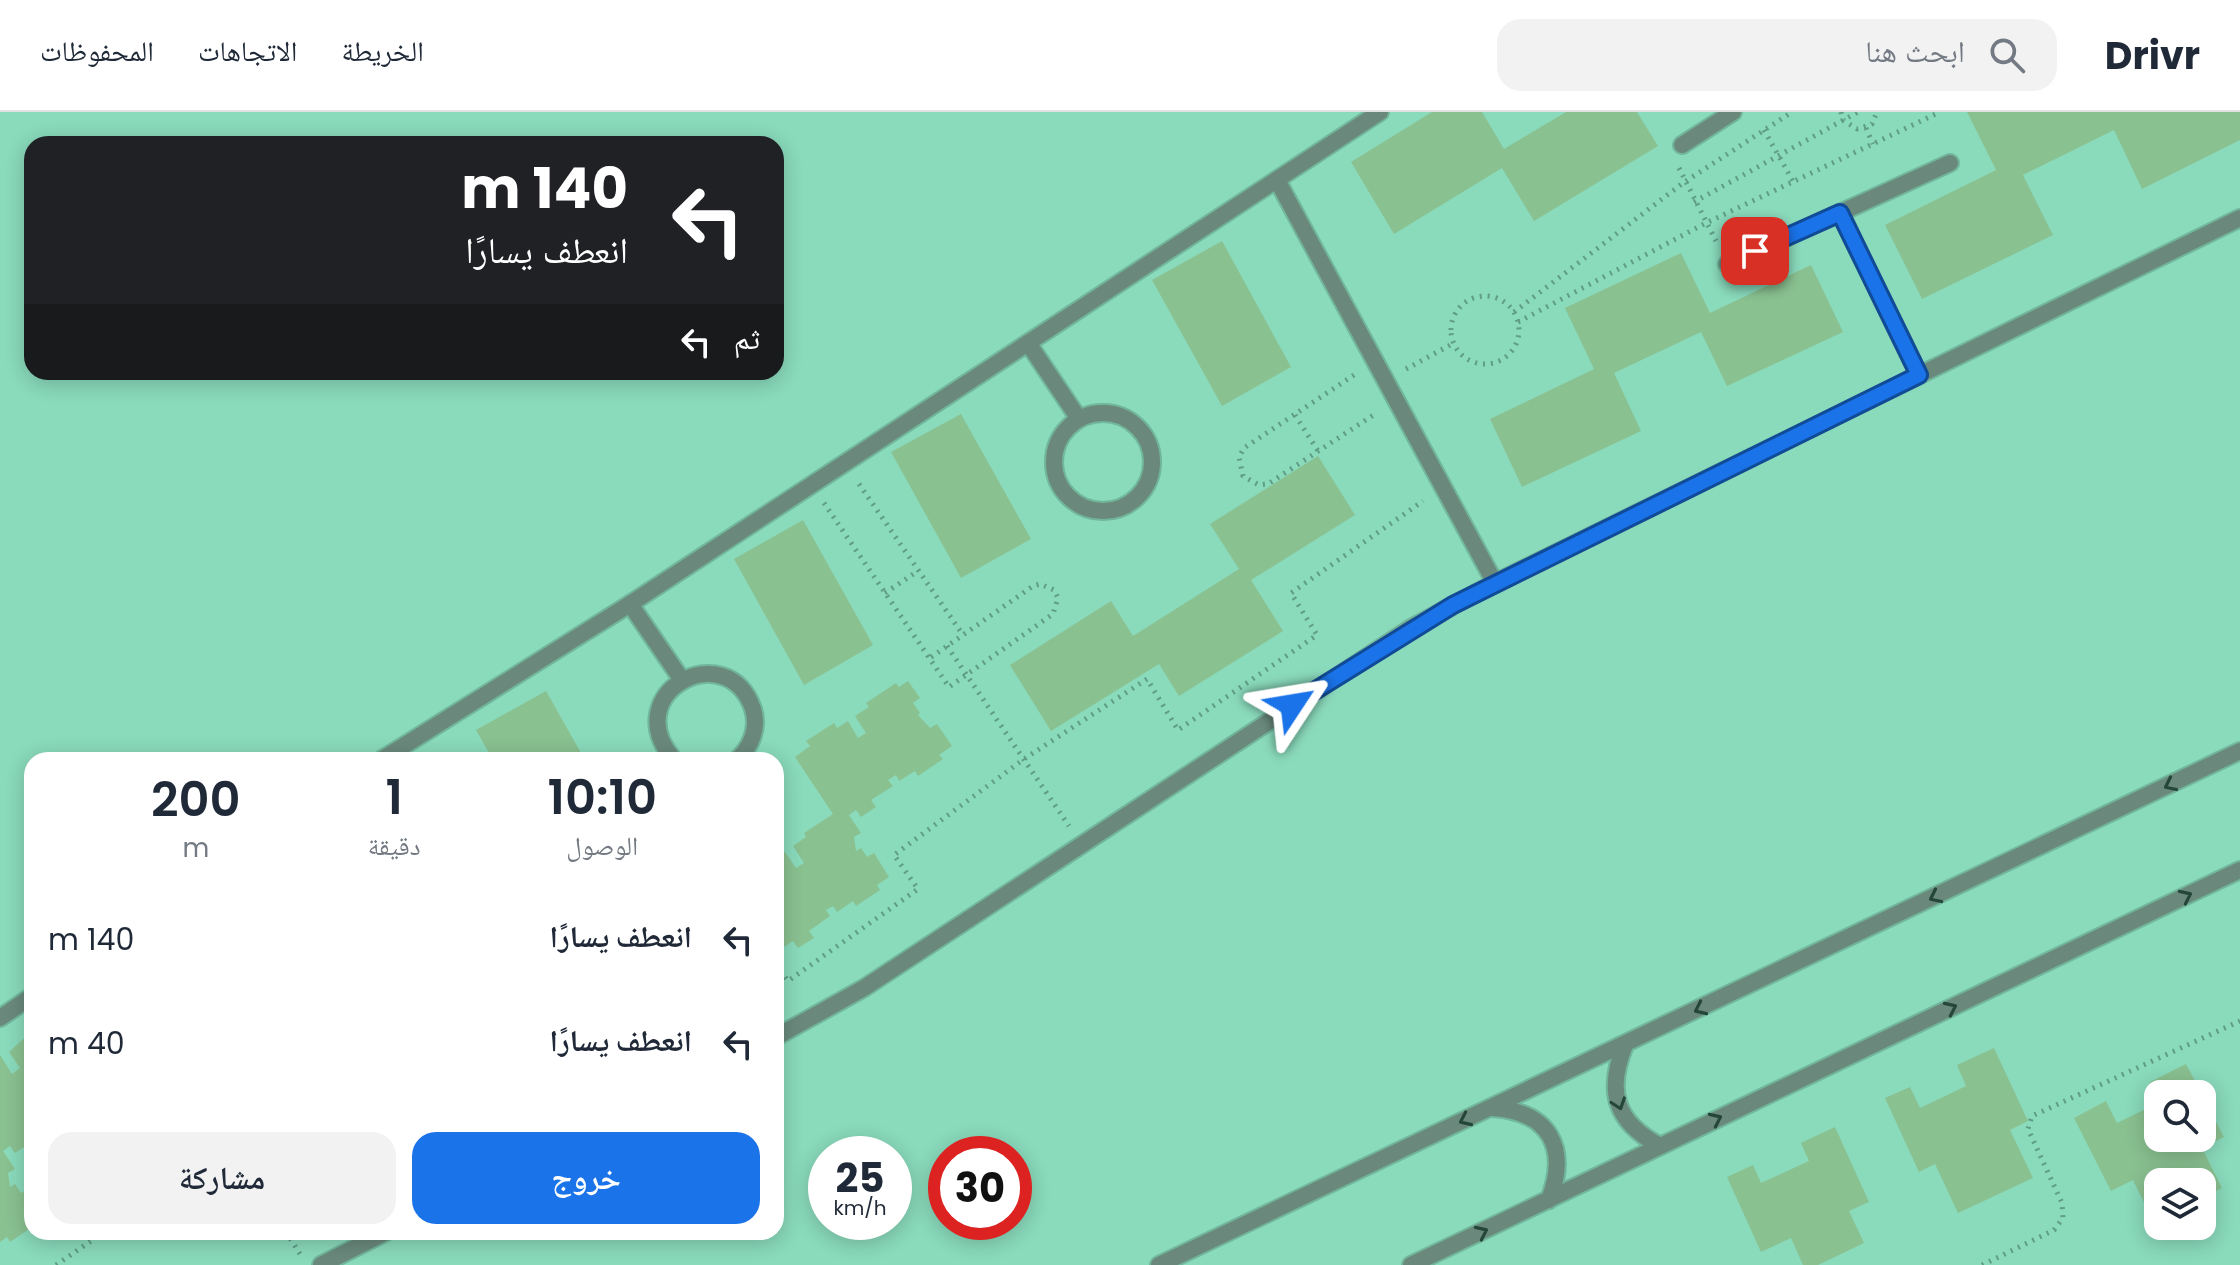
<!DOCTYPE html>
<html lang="ar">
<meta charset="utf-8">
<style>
body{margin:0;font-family:Poppins,"Noto Naskh Arabic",sans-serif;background:#f2f2f3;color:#1f2937;direction:rtl;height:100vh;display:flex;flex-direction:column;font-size:30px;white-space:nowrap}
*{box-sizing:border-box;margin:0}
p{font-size:26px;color:#747a83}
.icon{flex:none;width:44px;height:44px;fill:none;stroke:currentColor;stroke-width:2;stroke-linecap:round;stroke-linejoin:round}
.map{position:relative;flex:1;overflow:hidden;direction:ltr}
.side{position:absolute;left:24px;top:640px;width:760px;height:488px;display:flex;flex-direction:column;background:#fff;border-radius:24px;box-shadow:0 4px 20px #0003;direction:rtl}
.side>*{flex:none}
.guide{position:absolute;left:24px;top:24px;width:760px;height:244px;border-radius:24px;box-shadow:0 4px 20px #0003;direction:rtl;background:#202124;color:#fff;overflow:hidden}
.controls{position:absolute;left:2144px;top:968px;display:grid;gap:16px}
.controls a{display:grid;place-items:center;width:72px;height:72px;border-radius:16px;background:#fff;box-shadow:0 4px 20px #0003;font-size:40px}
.speed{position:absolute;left:808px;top:1024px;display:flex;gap:16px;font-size:40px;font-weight:700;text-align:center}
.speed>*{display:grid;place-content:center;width:104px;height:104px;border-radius:50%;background:#fff;box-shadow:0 4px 20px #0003;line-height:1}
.speed small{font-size:20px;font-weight:400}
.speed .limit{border:12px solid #d22;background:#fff;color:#111}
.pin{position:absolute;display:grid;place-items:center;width:68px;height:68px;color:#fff;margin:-34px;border-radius:16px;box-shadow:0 4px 12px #0006}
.me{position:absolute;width:88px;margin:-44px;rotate:57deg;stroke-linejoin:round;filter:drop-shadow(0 0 6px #0008)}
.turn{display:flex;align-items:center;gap:28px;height:168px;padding:0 24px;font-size:36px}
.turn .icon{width:104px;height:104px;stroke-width:2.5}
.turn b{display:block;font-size:56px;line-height:68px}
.then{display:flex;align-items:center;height:76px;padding:0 24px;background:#0003;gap:16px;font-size:30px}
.eta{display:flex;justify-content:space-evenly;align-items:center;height:136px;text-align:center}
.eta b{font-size:48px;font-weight:600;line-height:56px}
.button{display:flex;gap:16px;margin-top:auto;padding:16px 24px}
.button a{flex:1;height:92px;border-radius:24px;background:#1a73e8;color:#fff;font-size:32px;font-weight:600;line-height:92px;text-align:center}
.button a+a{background:#f2f2f3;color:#1f2937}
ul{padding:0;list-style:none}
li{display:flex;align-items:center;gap:24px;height:104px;padding:0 24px}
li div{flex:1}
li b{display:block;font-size:30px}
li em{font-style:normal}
header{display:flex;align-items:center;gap:48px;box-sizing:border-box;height:112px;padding:0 40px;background:#fff;border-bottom:2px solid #e0e1e3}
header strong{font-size:38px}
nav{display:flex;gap:44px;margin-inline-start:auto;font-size:28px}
.search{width:560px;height:72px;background:#f2f2f3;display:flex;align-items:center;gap:20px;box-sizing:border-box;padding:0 28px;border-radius:24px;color:#747a83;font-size:30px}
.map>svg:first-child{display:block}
</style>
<header>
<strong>Drivr</strong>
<div class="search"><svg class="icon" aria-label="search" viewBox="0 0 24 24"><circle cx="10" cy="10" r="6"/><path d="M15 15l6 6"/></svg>ابحث هنا</div>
<nav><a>الخريطة</a><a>الاتجاهات</a><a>المحفوظات</a></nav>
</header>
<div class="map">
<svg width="2240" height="1153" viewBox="0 0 2240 1153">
<rect width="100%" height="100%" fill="#8adabc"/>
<path fill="#8ac191" d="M1432,0H1482L1504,37L1566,0H1637L1658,34L1534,109L1502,56L1394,122L1351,50Z
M1967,0H2240V28L2142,77L2114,18L2023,63L2053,123L1922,187L1885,113L1996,58Z
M1222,129L1291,255L1222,294L1152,168Z
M1681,141L1710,201L1811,153L1843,220L1727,274L1701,220L1614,261L1641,319L1522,375L1490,307L1594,257L1565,196Z
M961,302L1031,427L961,466L891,340Z
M1318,344L1355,403L1251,468L1283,519L1179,584L1159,552L1051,619L1010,553L1111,489L1133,524L1239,457L1210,412Z
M803,408L873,533L804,573L734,447Z
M908,569L920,586L913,591L920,601L918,603L930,616L937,612L952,634L939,643L943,647L918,664L915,659L899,669L896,663L888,668L893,674L871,688L876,695L861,705L856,698L849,703L861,721L854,725L856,739L861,736L867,745L874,741L889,765L877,773L880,778L856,794L853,789L837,800L833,794L826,798L830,804L809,819L814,826L798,836L793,829L776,840V746L785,740L796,756L804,751L793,734L806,725L804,721L833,702L795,645L810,634L806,629L834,611L837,616L848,609L858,626L866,621L855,604L869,595L866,591L896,571L899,575Z
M546,579L585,648H493L476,618Z
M32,919V1019L25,1024L30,1031L15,1041L10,1034L3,1039L15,1057L8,1061L10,1075L15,1072L21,1081L28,1077L32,1084V1115L10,1130L7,1125L0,1130V943L12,962L20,956L9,940Z
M1994,936L2028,1009L2010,1018L2033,1066L1958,1101L1935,1052L1919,1060L1885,986L1910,975L1920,996L1966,974L1957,953Z
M2186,952L2202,982H2156L2150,970Z
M2202,983L2224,1025L2202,1036L2222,1076L2202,1087V1070H2158V1109L2154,1111L2133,1068L2111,1079L2074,1006L2106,989L2117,1011L2158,991V1026H2202Z
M1835,1015L1869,1090L1849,1099L1864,1131L1818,1153H1803L1791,1126L1761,1140L1727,1065L1753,1053L1761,1071L1809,1049L1801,1031Z"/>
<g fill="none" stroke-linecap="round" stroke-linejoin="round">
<g stroke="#71b69c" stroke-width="20">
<path id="service" d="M1682,33L1733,0
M1840,101L1919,263
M1727,152L1950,51
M1028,231L1079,307
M1054 350a49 49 0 1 1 98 0a49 49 0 1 1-98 0Z
M630,492L682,568
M674,648C616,581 727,522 753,597C759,616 751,635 737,648"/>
</g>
<g stroke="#71b69c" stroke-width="20">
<path id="minor" d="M1277,68L1495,471
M381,648L630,492L1380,0
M0,906L32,884
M776,925L864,876L1411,516L1495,471L2240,106
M321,1153L386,1120"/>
</g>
<g stroke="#71b69c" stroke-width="20">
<path id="tertiary" d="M1625,933C1606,979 1615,1010 1660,1034
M1493,996C1550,1000 1569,1036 1549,1088
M1159,1153L2240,639
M1411,1153L2240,758"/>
</g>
<path stroke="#5f9d86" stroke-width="5" stroke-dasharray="2 6" stroke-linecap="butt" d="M1841,0L1843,8L1857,17L1872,12L1877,0
M1866,16L1873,32
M1764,18L1793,69
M1679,56L1716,129
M1694,90L1858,0
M1451 218a34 34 0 1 1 68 0a34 34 0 1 1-68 0Z
M1514,200L1683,71L1792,0
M1518,210L1706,111L1940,0
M1406,257L1454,231
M1354,263L1244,336L1239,345L1243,364L1259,373L1268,372L1375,302
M1295,303L1318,339
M859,372L963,523
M824,391L949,575L1053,502L1058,486L1054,478L1040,472L1033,474L930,546
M885,481L918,459
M947,534L1069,714
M776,852L788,869L918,777L894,743L1024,647L1147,567L1178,618L1317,523L1291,481L1423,389
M286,1120L300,1142
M56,1153L104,1120
M1982,1153L2054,1118L2063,1106L2062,1091L2028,1017L2032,1004L2240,909"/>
<use href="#service" stroke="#6a897c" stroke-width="16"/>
<use href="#minor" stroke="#6a897c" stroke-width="16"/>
<use href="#tertiary" stroke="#6a897c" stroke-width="16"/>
</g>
<defs><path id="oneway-chevron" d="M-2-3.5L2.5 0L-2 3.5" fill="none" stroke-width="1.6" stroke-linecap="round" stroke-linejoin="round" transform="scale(2)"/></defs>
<g stroke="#25463a">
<use href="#oneway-chevron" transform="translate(2170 673) rotate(154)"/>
<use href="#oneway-chevron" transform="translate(2186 784) rotate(-25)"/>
<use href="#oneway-chevron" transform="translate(1935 785) rotate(154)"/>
<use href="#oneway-chevron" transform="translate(1951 896) rotate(-25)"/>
<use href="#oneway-chevron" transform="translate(1700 897) rotate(155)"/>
<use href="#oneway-chevron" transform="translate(1619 992) rotate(71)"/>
<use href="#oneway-chevron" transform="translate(1716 1007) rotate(-25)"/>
<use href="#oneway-chevron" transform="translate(1465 1008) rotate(155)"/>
<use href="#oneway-chevron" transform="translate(1482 1120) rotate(-25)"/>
</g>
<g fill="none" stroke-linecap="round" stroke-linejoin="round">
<g stroke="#114b97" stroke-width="20">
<path id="route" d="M1292,593L1453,493L1919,263L1840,101L1755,139"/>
</g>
<use href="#route" stroke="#1a73e8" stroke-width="14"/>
</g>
</svg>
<div class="controls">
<a><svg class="icon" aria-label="search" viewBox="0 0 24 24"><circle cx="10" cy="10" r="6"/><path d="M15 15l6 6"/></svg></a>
<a><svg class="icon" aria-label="layers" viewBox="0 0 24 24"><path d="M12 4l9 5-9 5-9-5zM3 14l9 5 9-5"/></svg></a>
</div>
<div class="speed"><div>25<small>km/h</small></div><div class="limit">30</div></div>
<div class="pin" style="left:1755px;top:139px;background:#d93025"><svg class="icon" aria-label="arrive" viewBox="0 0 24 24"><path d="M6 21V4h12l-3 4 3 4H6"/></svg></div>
<svg class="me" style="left:1292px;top:593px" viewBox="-20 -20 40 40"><path d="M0-17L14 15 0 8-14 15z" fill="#1a73e8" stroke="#fff" stroke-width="4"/></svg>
<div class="guide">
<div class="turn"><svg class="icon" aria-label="left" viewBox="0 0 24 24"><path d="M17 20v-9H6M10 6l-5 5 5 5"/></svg><div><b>140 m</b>انعطف يسارًا</div></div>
<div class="then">ثم<svg class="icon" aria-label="left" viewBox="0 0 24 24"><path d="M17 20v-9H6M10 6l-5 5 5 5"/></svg></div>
</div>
<section class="side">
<div class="eta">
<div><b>10:10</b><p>الوصول</p></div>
<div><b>1</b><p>دقيقة</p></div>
<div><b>200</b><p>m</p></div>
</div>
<ul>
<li><svg class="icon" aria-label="left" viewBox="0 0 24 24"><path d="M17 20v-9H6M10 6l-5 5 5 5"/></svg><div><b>انعطف يسارًا</b></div><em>140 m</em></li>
<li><svg class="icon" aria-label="left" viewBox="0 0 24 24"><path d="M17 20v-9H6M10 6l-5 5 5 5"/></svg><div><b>انعطف يسارًا</b></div><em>40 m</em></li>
</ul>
<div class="button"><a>خروج</a><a>مشاركة</a></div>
</section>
</div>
